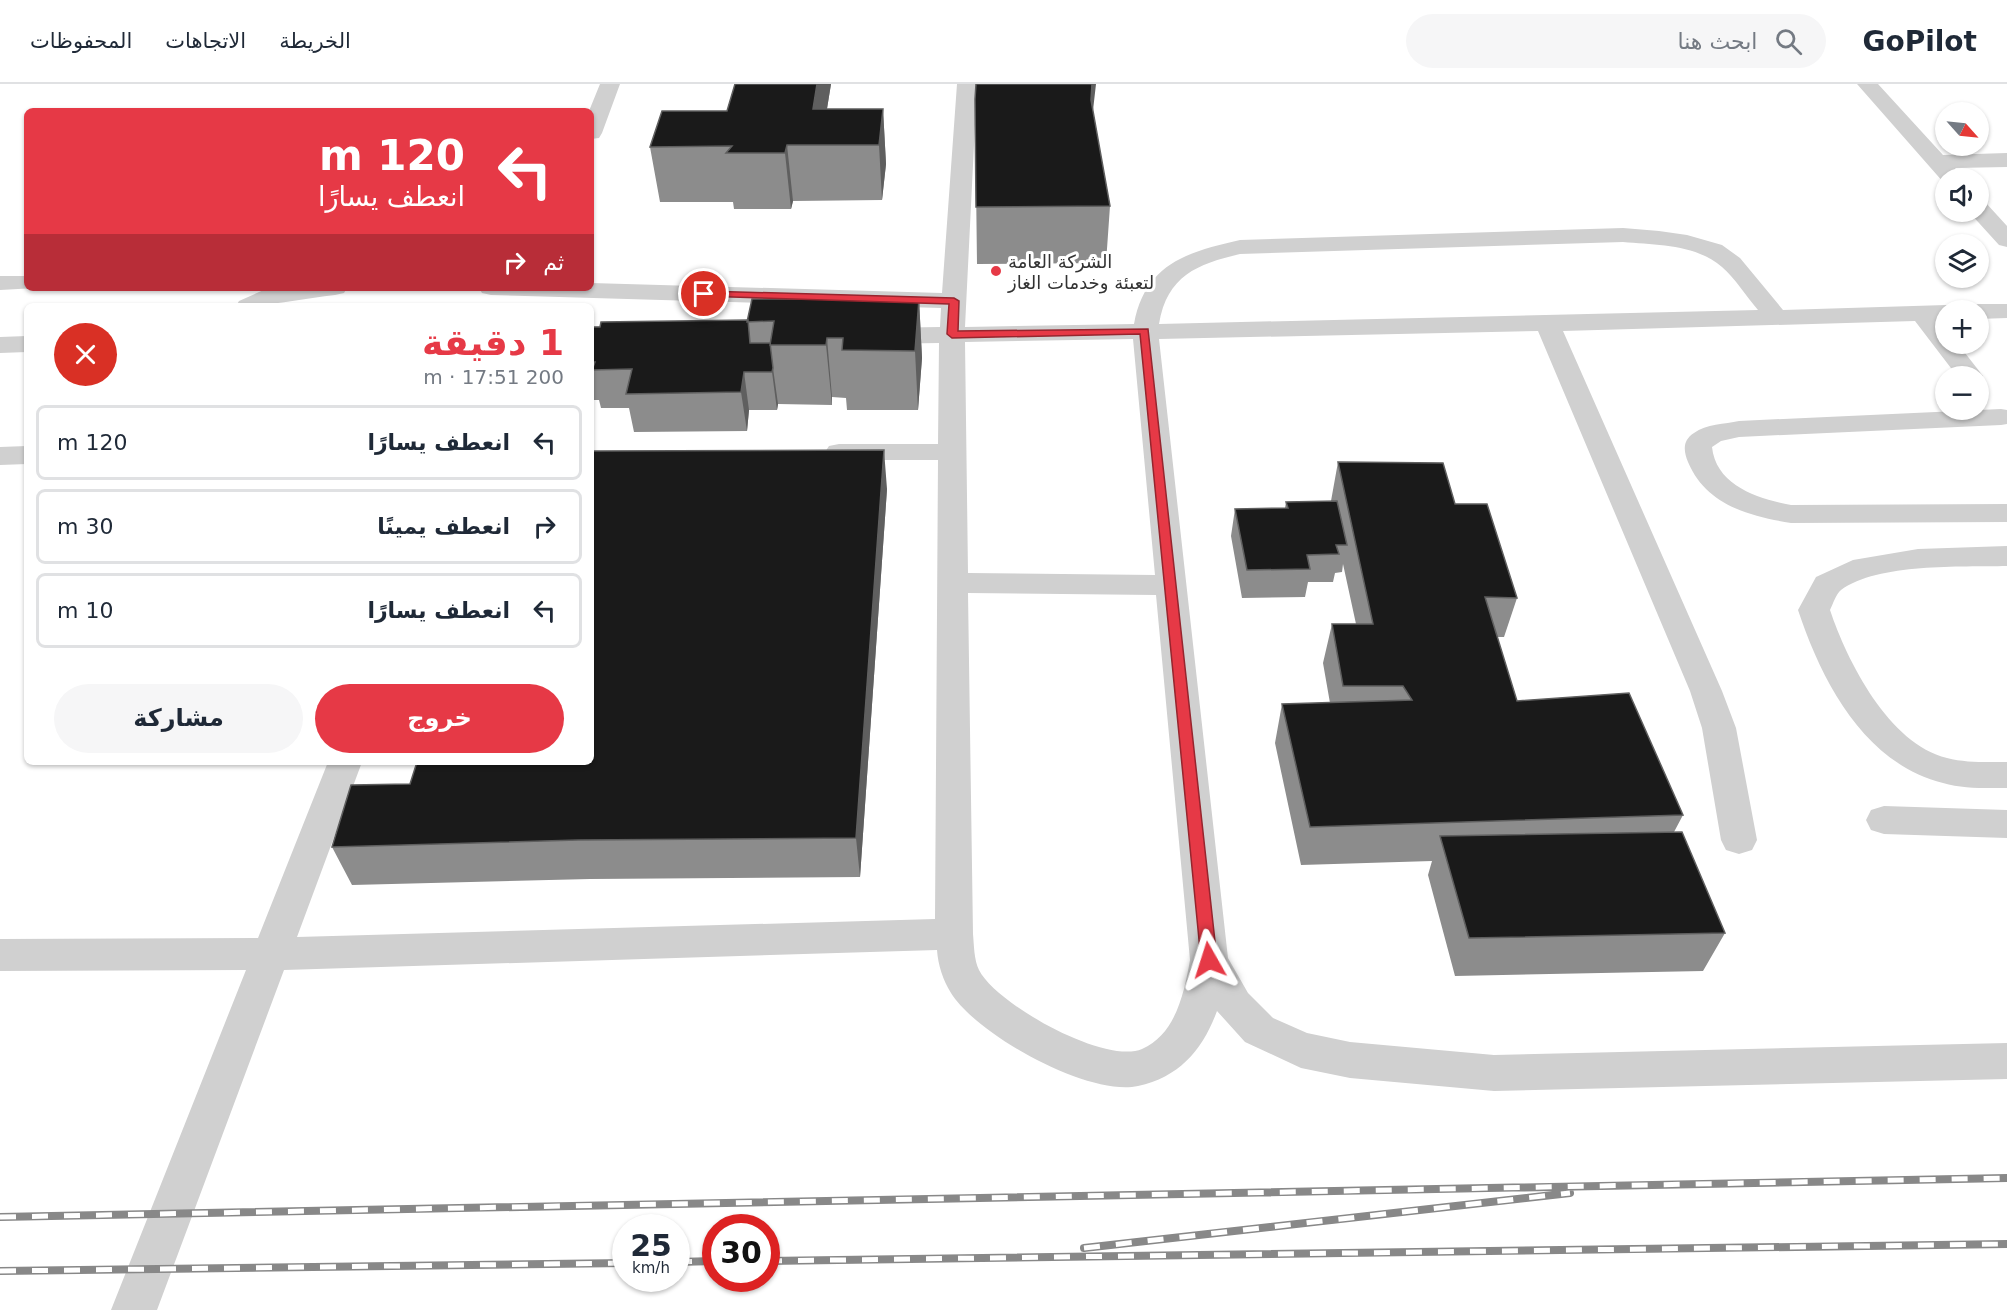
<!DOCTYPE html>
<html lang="ar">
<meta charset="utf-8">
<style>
body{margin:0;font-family:"DejaVu Sans","Noto Naskh Arabic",sans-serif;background:#f6f6f7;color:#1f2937;direction:rtl;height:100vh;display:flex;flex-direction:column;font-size:22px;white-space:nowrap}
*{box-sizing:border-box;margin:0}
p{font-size:20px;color:#747a83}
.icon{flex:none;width:33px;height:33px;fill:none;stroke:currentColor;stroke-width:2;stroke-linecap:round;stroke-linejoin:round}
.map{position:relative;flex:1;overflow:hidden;direction:ltr}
.drawer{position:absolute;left:24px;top:219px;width:570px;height:462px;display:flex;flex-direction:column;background:#fff;border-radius:9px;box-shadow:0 2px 4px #0004;direction:rtl}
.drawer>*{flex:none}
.hud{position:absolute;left:24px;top:24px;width:570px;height:183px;border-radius:9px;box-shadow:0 2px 4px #0004;direction:rtl;background:#e63946;color:#fff;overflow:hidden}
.needle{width:39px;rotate:117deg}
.controls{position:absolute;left:1935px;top:18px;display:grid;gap:12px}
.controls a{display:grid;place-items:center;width:54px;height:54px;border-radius:50%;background:#fff;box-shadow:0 2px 4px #0004;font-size:30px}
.speed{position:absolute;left:612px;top:1130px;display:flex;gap:12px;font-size:30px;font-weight:700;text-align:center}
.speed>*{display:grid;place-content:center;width:78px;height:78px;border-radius:50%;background:#fff;box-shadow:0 2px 4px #0004;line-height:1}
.speed small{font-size:15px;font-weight:400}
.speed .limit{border:9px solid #d22;background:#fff;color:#111}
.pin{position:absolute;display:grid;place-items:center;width:51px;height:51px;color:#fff;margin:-26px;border:3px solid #fff;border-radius:50%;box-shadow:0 2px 6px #0007}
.me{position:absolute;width:66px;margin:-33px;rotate:354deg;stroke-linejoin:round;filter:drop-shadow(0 0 4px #0008)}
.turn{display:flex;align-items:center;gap:21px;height:126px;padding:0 30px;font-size:27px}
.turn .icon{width:78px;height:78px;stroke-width:2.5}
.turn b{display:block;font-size:42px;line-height:51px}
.then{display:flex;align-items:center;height:57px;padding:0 30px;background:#0003;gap:12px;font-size:22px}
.round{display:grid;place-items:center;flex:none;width:63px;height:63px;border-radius:32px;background:#f6f6f7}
.overview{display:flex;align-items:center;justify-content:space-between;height:102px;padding:0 30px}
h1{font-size:36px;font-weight:700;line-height:45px;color:#e63946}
.primary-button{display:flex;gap:12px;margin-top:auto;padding:12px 30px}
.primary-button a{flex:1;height:69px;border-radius:36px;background:#e63946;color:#fff;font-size:24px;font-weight:700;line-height:69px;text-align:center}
.primary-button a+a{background:#f6f6f7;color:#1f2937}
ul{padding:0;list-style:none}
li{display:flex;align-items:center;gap:18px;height:75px;margin:0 12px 9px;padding:0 18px;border:3px solid #e0e1e3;border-radius:9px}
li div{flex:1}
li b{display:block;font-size:22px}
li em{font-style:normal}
header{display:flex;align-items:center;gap:36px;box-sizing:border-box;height:84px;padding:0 30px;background:#fff;border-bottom:2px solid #e0e1e3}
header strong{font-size:28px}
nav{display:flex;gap:33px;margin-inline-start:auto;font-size:21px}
.search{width:420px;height:54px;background:#f6f6f7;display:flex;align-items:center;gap:15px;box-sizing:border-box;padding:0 21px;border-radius:33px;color:#747a83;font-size:22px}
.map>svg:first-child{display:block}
</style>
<header>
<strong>GoPilot</strong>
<div class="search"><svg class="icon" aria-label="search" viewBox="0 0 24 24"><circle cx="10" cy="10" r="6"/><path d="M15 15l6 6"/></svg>ابحث هنا</div>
<nav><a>الخريطة</a><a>الاتجاهات</a><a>المحفوظات</a></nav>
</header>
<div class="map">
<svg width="2007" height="1226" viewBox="0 0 2007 1226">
<rect width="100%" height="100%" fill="#fff"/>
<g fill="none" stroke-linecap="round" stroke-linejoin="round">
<path fill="#d0d0d0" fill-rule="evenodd" d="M600,0H620L602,49L599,54L591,55V27H589Z
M957,0H977L965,243L1134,240C1145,180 1187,168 1240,156L1623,144L1659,147L1687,151L1722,161L1740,174L1783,226L1946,221L1955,224L1957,226H1946V237H1940L1946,243V260H1958L1983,292L1979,298L1978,292H1957L1915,237L1563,247L1722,607L1736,644L1757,756L1752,766L1739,770L1726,766L1721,756L1702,644L1690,607L1538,247L1159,255L1228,874L1248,909L1273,934L1307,949L1350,958L1494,971L2007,959V995L1494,1007L1350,994L1301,984L1245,958L1217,927C1203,965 1180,993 1138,1002C1089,1013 977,951 951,909C943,896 938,881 937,866L284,886L157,1226H111L246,886L0,887V855L258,854L328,678H362L297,853L935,835L938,376H839L829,374L825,368L829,362L839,360H938L939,259L877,260L868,257L864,252L868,247L877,244L940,243L941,224L491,211L482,209L479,204H591V199L942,209ZM1623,158C1657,161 1695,160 1722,183C1735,194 1746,212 1758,226L1159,240C1167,192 1197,180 1240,170ZM1133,255L1155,491L968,489L965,258ZM968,509L1156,511L1190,876C1184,909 1176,950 1142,965C1105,981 996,920 979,886C974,876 974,861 973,850Z
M1857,0H1878L1943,71L2007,69V83L1955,84L1963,94H1946L1944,99Z
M1978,117L1986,119L2007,142V163L1999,161L1969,128H1978Z
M0,192H27V204H36L0,206Z
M268,204H347L344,209L335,211C301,215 269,222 236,222L239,217Z
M1978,220H2007V234L1978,235V226H1967L1969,223Z
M27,252V268L0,269V253Z
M2001,325L2007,326V340L2001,341L1739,353L1721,357L1712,363C1716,402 1759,415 1791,421L2007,420V438L1791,439C1749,432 1706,421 1688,378C1683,366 1683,356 1694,349C1706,340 1725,340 1739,337Z
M27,362V380L0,381V363Z
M2007,462V482C1961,483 1878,479 1841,506C1836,510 1833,520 1830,526C1847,577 1889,660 1947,674C1966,679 1987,678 2007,678V704C1986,704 1963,705 1943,699C1864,679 1822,598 1798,526L1816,493L1853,476L1918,465Z
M1884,722L2007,726V754L1884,750L1871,746L1866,736L1871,726Z"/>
<g stroke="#888" stroke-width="8">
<path id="rail" d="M0,1133L2007,1094
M1084,1164L1570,1109
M766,1177L2007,1160
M676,1178L716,1177
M0,1187L626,1179"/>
</g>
<use href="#rail" stroke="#fff" stroke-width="5" stroke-dasharray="16" stroke-linecap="butt"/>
</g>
<path fill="#8c8c8c" d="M735,0H831L827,25H883L886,80L882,116L793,117L791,125H734L733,118H660L650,63L727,27Z
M975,15L1093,28L1110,122L1106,179L977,180Z
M919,215L922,274L918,326H847L846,314L832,313V321L778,320L777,326H749L747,347L634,348L629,324H601L599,316H591V243L748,236Z
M1338,378L1455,420L1517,514L1504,553H1497L1517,617L1683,731L1674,748L1725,849L1703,887L1455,892L1428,791L1432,777L1301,781L1275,659L1282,620L1330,619L1323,579L1332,540H1356L1343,480L1342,488L1335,489L1333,498H1308L1305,513L1242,514L1231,452L1235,425L1285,424L1286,418L1331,417Z
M887,405L860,793L590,795L352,801L332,763Z"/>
<path fill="#5f5f5f" d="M817,0H831L821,61L813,25Z
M1092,0H1096L1088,70L1091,16Z
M883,25L886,80L882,116L879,61Z
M787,61L793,117L791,125L785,69Z
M919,215L922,274L918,326L915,267Z
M827,254L832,313V321L826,261Z
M773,284L778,320L777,326L772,288Z
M744,288L749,326L747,347L741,308Z
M884,366L887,405L860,793L856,754Z"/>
<path fill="#1a1a1a" stroke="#5f5f5f" stroke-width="1.5" d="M735,0H817L813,25H883L879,61H787L785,69H726L732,62L650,63L662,27H727Z
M976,0H1092L1091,16L1110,122L976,123L975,15Z
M752,215H919L915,267L842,266L843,254H827L826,261H770L774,237L747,238Z
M748,236L750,259H770L773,284L772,288H744L741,308L626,310L632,285L592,286L595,278H591V243H600L601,238Z
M884,366L856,754L578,756L332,763L351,701L410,700L417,678H591V367Z
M1338,378L1443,379L1455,420H1487L1517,514L1485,513L1517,617L1629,609L1683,731L1310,743L1282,620L1412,616L1403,602H1343L1332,540H1373Z
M1337,417L1347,461H1336L1339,470L1307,471L1310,485L1247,486L1235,425L1288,424L1286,418Z
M1682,748L1725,849L1469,854L1440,752Z"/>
<path fill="#e63946" stroke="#96252e" stroke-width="1.5" d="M704,207L954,214L959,217L958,247L1148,245L1217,876L1215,881L1209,883L1204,881L1201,876L1140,250L952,254L947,250L949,220L700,212L698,210Z"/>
<circle fill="#e63946" stroke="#fff" stroke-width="2" cx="996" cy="187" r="6"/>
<g text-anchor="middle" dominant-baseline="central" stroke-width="6" stroke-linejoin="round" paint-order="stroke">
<g font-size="18" fill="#333" stroke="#fff" text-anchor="start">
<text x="1008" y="177">الشركة العامة<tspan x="1008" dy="21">لتعبئة وخدمات الغاز</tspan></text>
</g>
</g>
</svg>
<div class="controls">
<a><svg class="needle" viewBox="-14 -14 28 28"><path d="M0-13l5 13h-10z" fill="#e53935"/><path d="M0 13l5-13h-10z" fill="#747a83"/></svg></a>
<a><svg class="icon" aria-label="sound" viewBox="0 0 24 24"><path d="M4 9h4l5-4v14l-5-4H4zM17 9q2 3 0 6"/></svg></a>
<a><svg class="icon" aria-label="layers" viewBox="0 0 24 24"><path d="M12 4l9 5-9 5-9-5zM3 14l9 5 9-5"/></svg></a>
<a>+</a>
<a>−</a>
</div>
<div class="speed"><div>25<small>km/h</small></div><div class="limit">30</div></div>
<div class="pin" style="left:704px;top:210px;background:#d93025"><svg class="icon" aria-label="arrive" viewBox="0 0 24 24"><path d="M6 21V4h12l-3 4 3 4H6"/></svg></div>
<svg class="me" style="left:1209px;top:876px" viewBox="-20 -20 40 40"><path d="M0-17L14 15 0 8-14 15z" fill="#e63946" stroke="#fff" stroke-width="4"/></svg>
<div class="hud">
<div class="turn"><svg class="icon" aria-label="left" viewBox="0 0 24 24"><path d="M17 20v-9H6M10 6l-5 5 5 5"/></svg><div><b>120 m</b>انعطف يسارًا</div></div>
<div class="then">ثم<svg class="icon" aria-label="right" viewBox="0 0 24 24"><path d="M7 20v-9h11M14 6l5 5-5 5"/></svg></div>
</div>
<section class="drawer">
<div class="overview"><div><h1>1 دقيقة</h1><p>200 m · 17:51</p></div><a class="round" style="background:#d93025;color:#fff"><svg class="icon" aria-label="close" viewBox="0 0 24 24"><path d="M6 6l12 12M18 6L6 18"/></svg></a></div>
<ul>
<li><svg class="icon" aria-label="left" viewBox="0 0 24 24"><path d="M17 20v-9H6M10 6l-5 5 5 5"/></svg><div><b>انعطف يسارًا</b></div><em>120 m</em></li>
<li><svg class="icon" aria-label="right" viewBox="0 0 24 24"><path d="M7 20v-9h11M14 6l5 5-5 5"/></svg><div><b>انعطف يمينًا</b></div><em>30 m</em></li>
<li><svg class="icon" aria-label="left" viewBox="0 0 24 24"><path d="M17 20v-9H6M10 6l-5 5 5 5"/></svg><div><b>انعطف يسارًا</b></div><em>10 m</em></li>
</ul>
<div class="primary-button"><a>خروج</a><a>مشاركة</a></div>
</section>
</div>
